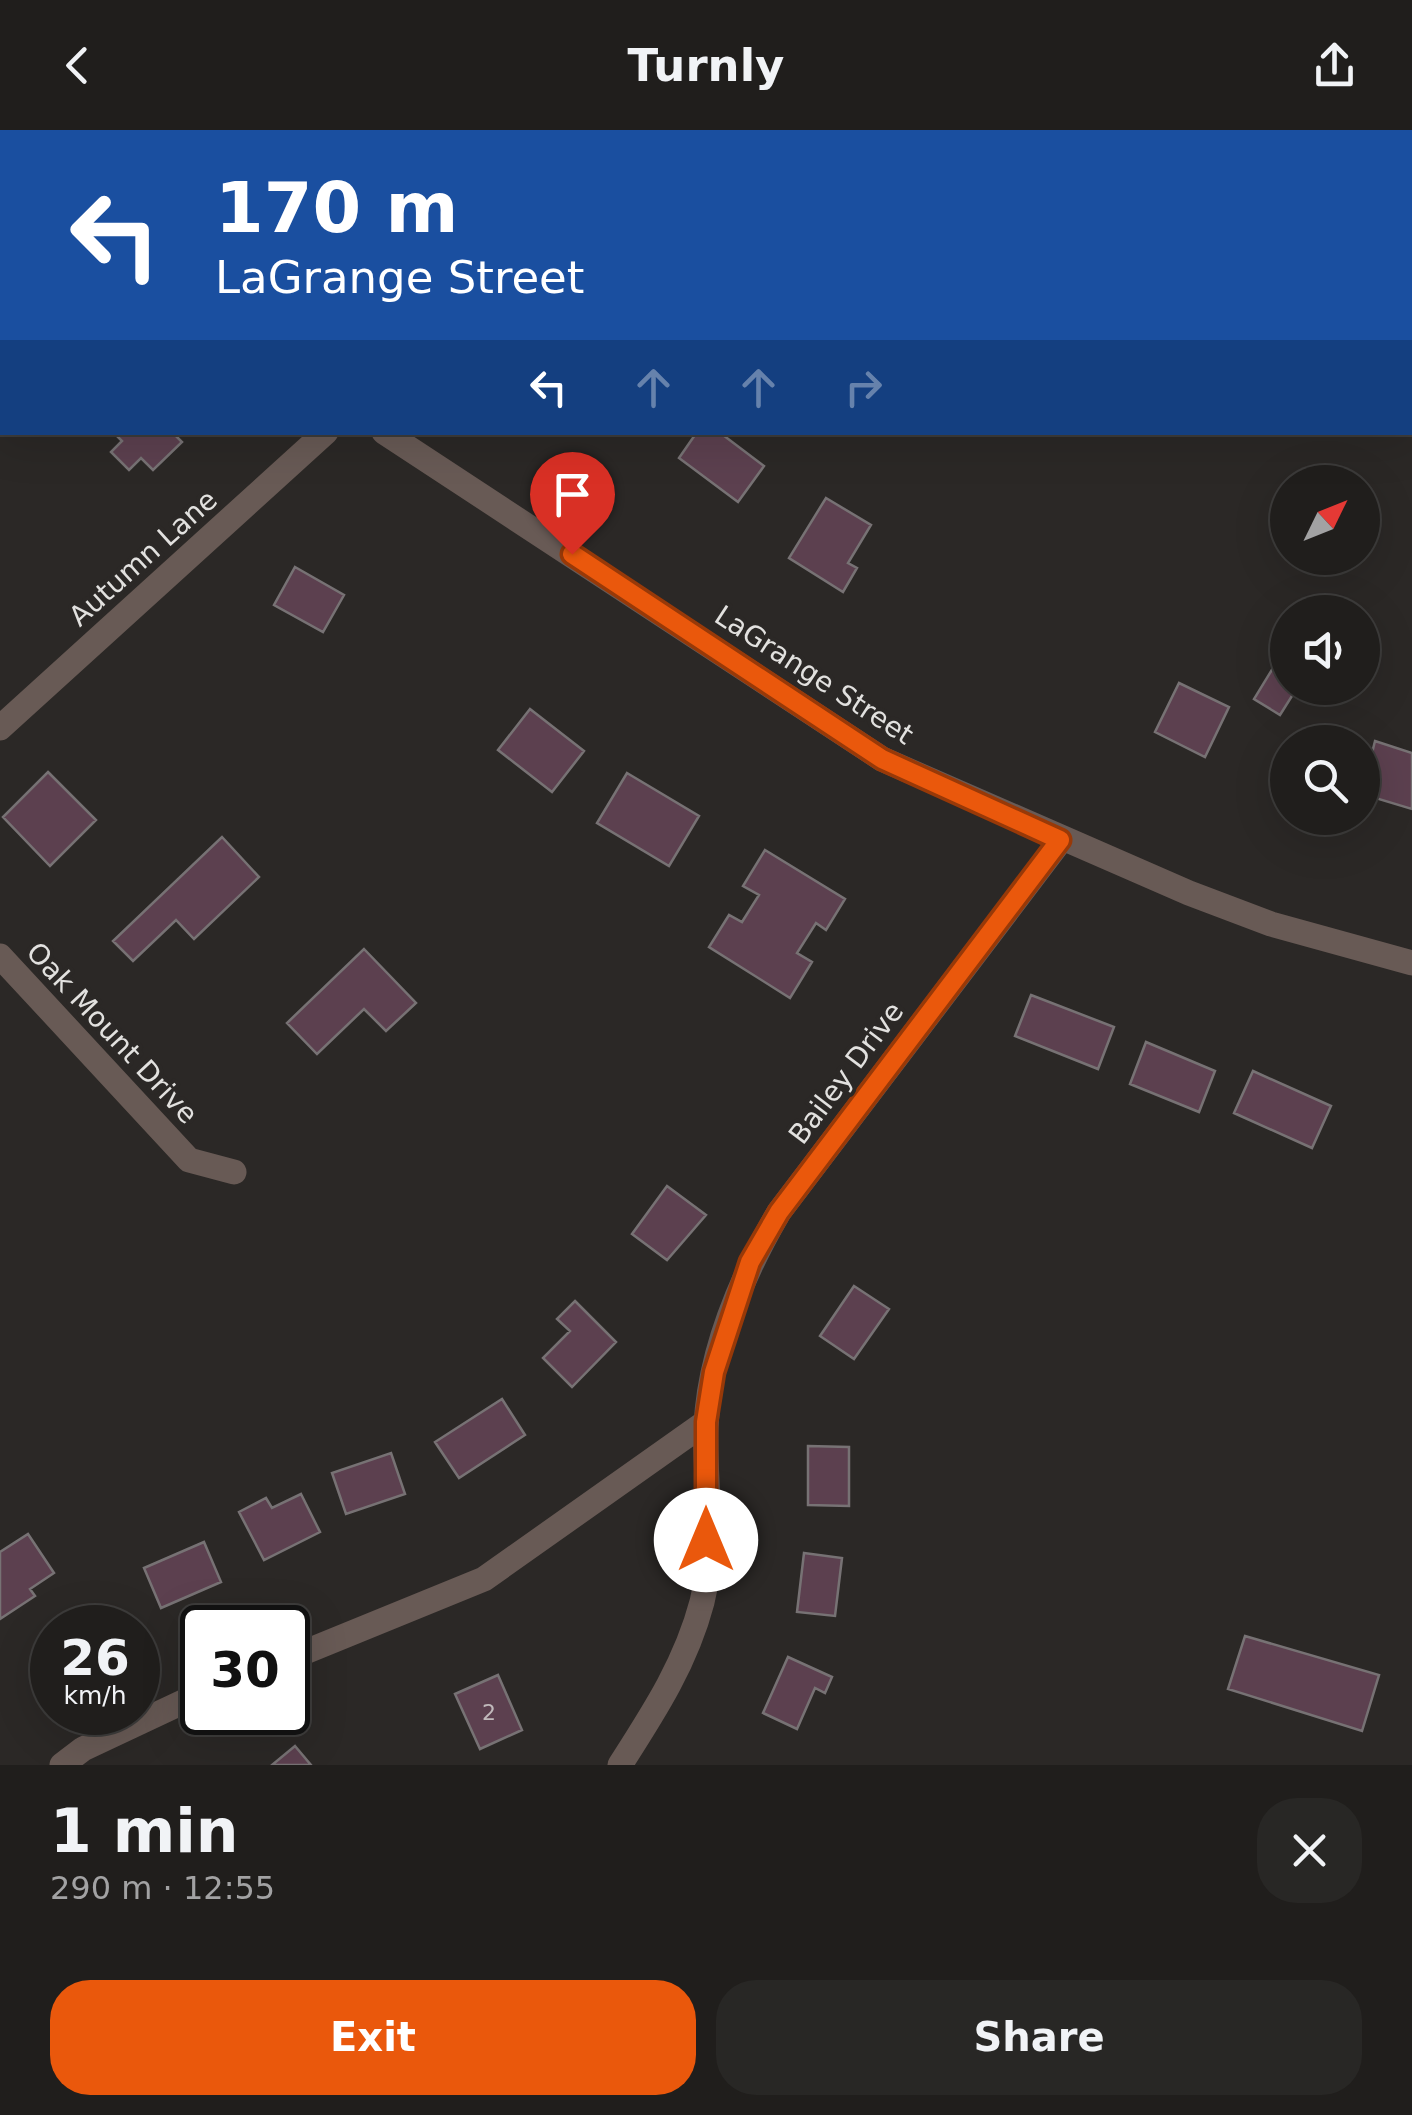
<!DOCTYPE html>
<meta charset="utf-8">
<style>
body{margin:0;font-family:"DejaVu Sans",sans-serif;background:#282725;color:#f1f3f6;height:100vh;display:flex;flex-direction:column;font-size:38px;white-space:nowrap}
*{box-sizing:border-box;margin:0}
p{font-size:32px;color:#a2a2a3}
.icon{flex:none;width:55px;height:55px;fill:none;stroke:currentColor;stroke-width:2;stroke-linecap:round;stroke-linejoin:round}
.map{position:relative;height:1635px;overflow:hidden}
.details{display:flex;flex-direction:column;background:#201e1c;flex:1}
.details>*{flex:none}
.top-card{position:absolute;left:0px;top:0px;width:1412px;height:305px;box-shadow:0 10px 40px #0002,0 0 0 2px #3d3c3b;background:#1a4fa0;color:#fff;overflow:hidden}
.needle{width:65px;rotate:47deg}
.tools{position:absolute;left:1270px;top:335px;display:grid;gap:20px}
.tools a{display:grid;place-items:center;width:110px;height:110px;border-radius:50%;background:#201e1c;box-shadow:0 10px 40px #0002,0 0 0 2px #3d3c3b;font-size:50px}
.speed{position:absolute;left:30px;top:1475px;display:flex;gap:20px;font-size:50px;font-weight:700;text-align:center}
.speed>*{display:grid;place-content:center;width:130px;height:130px;border-radius:50%;background:#201e1c;box-shadow:0 10px 40px #0002,0 0 0 2px #3d3c3b;line-height:1}
.speed small{font-size:25px;font-weight:400}
.speed .limit{border:5px solid #111;border-radius:15px;background:#fff;color:#111}
.pin{position:absolute;display:grid;place-items:center;width:85px;height:85px;color:#fff;margin:-102px -42px;border-radius:50% 50% 50% 0;rotate:-45deg;box-shadow:0 0 10px #0007}
.pin .icon{rotate:45deg}
.me{position:absolute;width:110px;margin:-55px;rotate:0deg;stroke-linejoin:round;filter:drop-shadow(0 0 8px #0008)}
.turn{display:flex;align-items:center;gap:35px;height:210px;padding:0 50px;font-size:45px}
.turn .icon{width:130px;height:130px;stroke-width:2.5}
.turn b{display:block;font-size:70px;line-height:85px}
.lanes{display:flex;align-items:center;height:95px;padding:0 50px;background:#0003;justify-content:center;gap:50px;direction:ltr}
.lanes .off{opacity:.35}
.round{display:grid;place-items:center;flex:none;width:105px;height:105px;border-radius:40px;background:#282725}
.head{display:flex;align-items:center;justify-content:space-between;height:170px;padding:0 50px}
h1{font-size:60px;font-weight:600;line-height:75px}
.primary-button{display:flex;gap:20px;margin-top:auto;padding:20px 50px}
.primary-button a{flex:1;height:115px;border-radius:40px;background:#ea580c;color:#fff;font-size:40px;font-weight:600;line-height:115px;text-align:center}
.primary-button a+a{background:#282725;color:#f1f3f6}
header{display:flex;justify-content:space-between;align-items:center;height:130px;padding:0 50px;background:#201e1c;font-size:45px;font-weight:600}
.map>svg:first-child{display:block}
</style>
<header><svg class="icon" aria-label="back" viewBox="0 0 24 24"><path d="M15 5l-7 7 7 7"/></svg>Turnly<svg class="icon" aria-label="share" viewBox="0 0 24 24"><path d="M12 15V3M7 8l5-5 5 5M5 13v7h14v-7"/></svg></header>
<div class="map">
<svg width="1412" height="1635" viewBox="0 0 1412 1635">
<rect width="100%" height="100%" fill="#2b2826"/>
<path fill="#5c404f" stroke="#777274" stroke-width="2.5" d="M1238,0H1364L1367,2H1236Z
M113,302H172L182,312L153,340L141,328L129,340L111,322L122,311Z
M697,302H719L764,336L738,372L679,328Z
M826,368L871,395L848,433L857,438L843,462L789,428Z
M295,437L344,465L323,502L274,475Z
M1273,538L1288,548V558H1297L1280,585L1254,569Z
M1179,553L1229,577L1205,627L1155,602Z
M530,579L584,621L552,662L498,620Z
M1375,611L1412,623V679L1362,664Z
M48,642L96,690L50,736L3,687Z
M627,643L699,686L669,736L597,693Z
M222,707L259,747L194,809L176,790L133,831L113,811Z
M765,720L845,769L826,800L816,793L797,823L812,832L790,868L709,817L729,785L742,792L759,765L743,756Z
M364,819L416,873L386,901L364,879L317,924L287,893Z
M1031,865L1114,897L1098,939L1015,906Z
M1146,912L1215,941L1199,982L1130,954Z
M1253,941L1331,976L1312,1018L1234,983Z
M667,1056L706,1085L667,1130L632,1104Z
M854,1156L889,1179L854,1229L820,1206Z
M575,1171L616,1212L572,1257L543,1228L570,1201L557,1189Z
M502,1269L525,1305L459,1348L435,1312Z
M808,1316L849,1317V1376L808,1375Z
M391,1323L405,1364L346,1384L332,1343Z
M301,1364L320,1402L264,1430L239,1382L266,1368L272,1378Z
M28,1404L54,1443L30,1459L35,1466L0,1489V1422Z
M204,1412L221,1452L161,1478L144,1438Z
M804,1423L842,1428L835,1486L797,1482Z
M1245,1506L1379,1545L1362,1601L1228,1559Z
M788,1527L832,1547L825,1563L815,1558L797,1599L763,1583Z
M498,1545L522,1600L480,1619L455,1564Z
M295,1616L311,1635H272Z"/>
<g fill="none" stroke-linecap="round" stroke-linejoin="round">
<path stroke="#685a55" stroke-width="25" d="M284,2L286,0
M0,151L2,148
M0,598L326,302
M0,826L189,1030L234,1042
M288,1529L484,1449L706,1292
M62,1635L83,1619L202,1563
M620,1635C654,1582 686,1533 702,1472C716,1416 704,1354 706,1297C709,1221 742,1146 779,1082L1061,710"/>
<path stroke="#685a55" stroke-width="25" d="M0,47L2,48
M384,302L882,629L1189,763L1271,794L1412,833"/>
</g>
<g fill="none" stroke-linecap="round" stroke-linejoin="round">
<g stroke="#983908" stroke-width="25">
<path id="route" d="M572,424L882,629L1060,710L779,1082L750,1132L714,1242L706,1292V1410"/>
</g>
<use href="#route" stroke="#ea580c" stroke-width="18"/>
</g>
<g text-anchor="middle" dominant-baseline="central" stroke-width="8" stroke-linejoin="round" paint-order="stroke">
<g font-size="22" fill="#c0b9bb">
<text x="489" y="1582">2</text>
</g>
<g font-size="28" fill="#e2e1df" stroke="#2b2826">
<text transform="translate(143 428) rotate(-42)">Autumn Lane</text>
<text transform="translate(814 545) rotate(33)">LaGrange Street</text>
<text transform="translate(112 903) rotate(47)">Oak Mount Drive</text>
<text transform="translate(846 943) rotate(-53)">Bailey Drive</text>
</g>
</g>
</svg>
<div class="tools">
<a><svg class="needle" viewBox="-14 -14 28 28"><path d="M0-13l5 13h-10z" fill="#e53935"/><path d="M0 13l5-13h-10z" fill="#a2a2a3"/></svg></a>
<a><svg class="icon" aria-label="sound" viewBox="0 0 24 24"><path d="M4 9h4l5-4v14l-5-4H4zM17 9q2 3 0 6"/></svg></a>
<a><svg class="icon" aria-label="search" viewBox="0 0 24 24"><circle cx="10" cy="10" r="6"/><path d="M15 15l6 6"/></svg></a>
</div>
<div class="speed"><div>26<small>km/h</small></div><div class="limit">30</div></div>
<div class="pin" style="left:572px;top:424px;background:#d93025"><svg class="icon" aria-label="arrive" viewBox="0 0 24 24"><path d="M6 21V4h12l-3 4 3 4H6"/></svg></div>
<svg class="me" style="left:706px;top:1410px" viewBox="-20 -20 40 40"><circle r="19" fill="#fff"/><path d="M0-13L10 11 0 6-10 11z" fill="#ea580c"/></svg>
<div class="top-card">
<div class="turn"><svg class="icon" aria-label="left" viewBox="0 0 24 24"><path d="M17 20v-9H6M10 6l-5 5 5 5"/></svg><div><b>170 m</b>LaGrange Street</div></div>
<div class="lanes"><svg class="icon" aria-label="left" viewBox="0 0 24 24"><path d="M17 20v-9H6M10 6l-5 5 5 5"/></svg><svg class="icon off" aria-label="ahead" viewBox="0 0 24 24"><path d="M12 20V5M6 11l6-6 6 6"/></svg><svg class="icon off" aria-label="ahead" viewBox="0 0 24 24"><path d="M12 20V5M6 11l6-6 6 6"/></svg><svg class="icon off" aria-label="right" viewBox="0 0 24 24"><path d="M7 20v-9h11M14 6l5 5-5 5"/></svg></div>
</div>
</div>
<section class="details">
<div class="head"><div><h1>1 min</h1><p>290 m · 12:55</p></div><a class="round"><svg class="icon" aria-label="close" viewBox="0 0 24 24"><path d="M6 6l12 12M18 6L6 18"/></svg></a></div>
<div class="primary-button"><a>Exit</a><a>Share</a></div>
</section>
